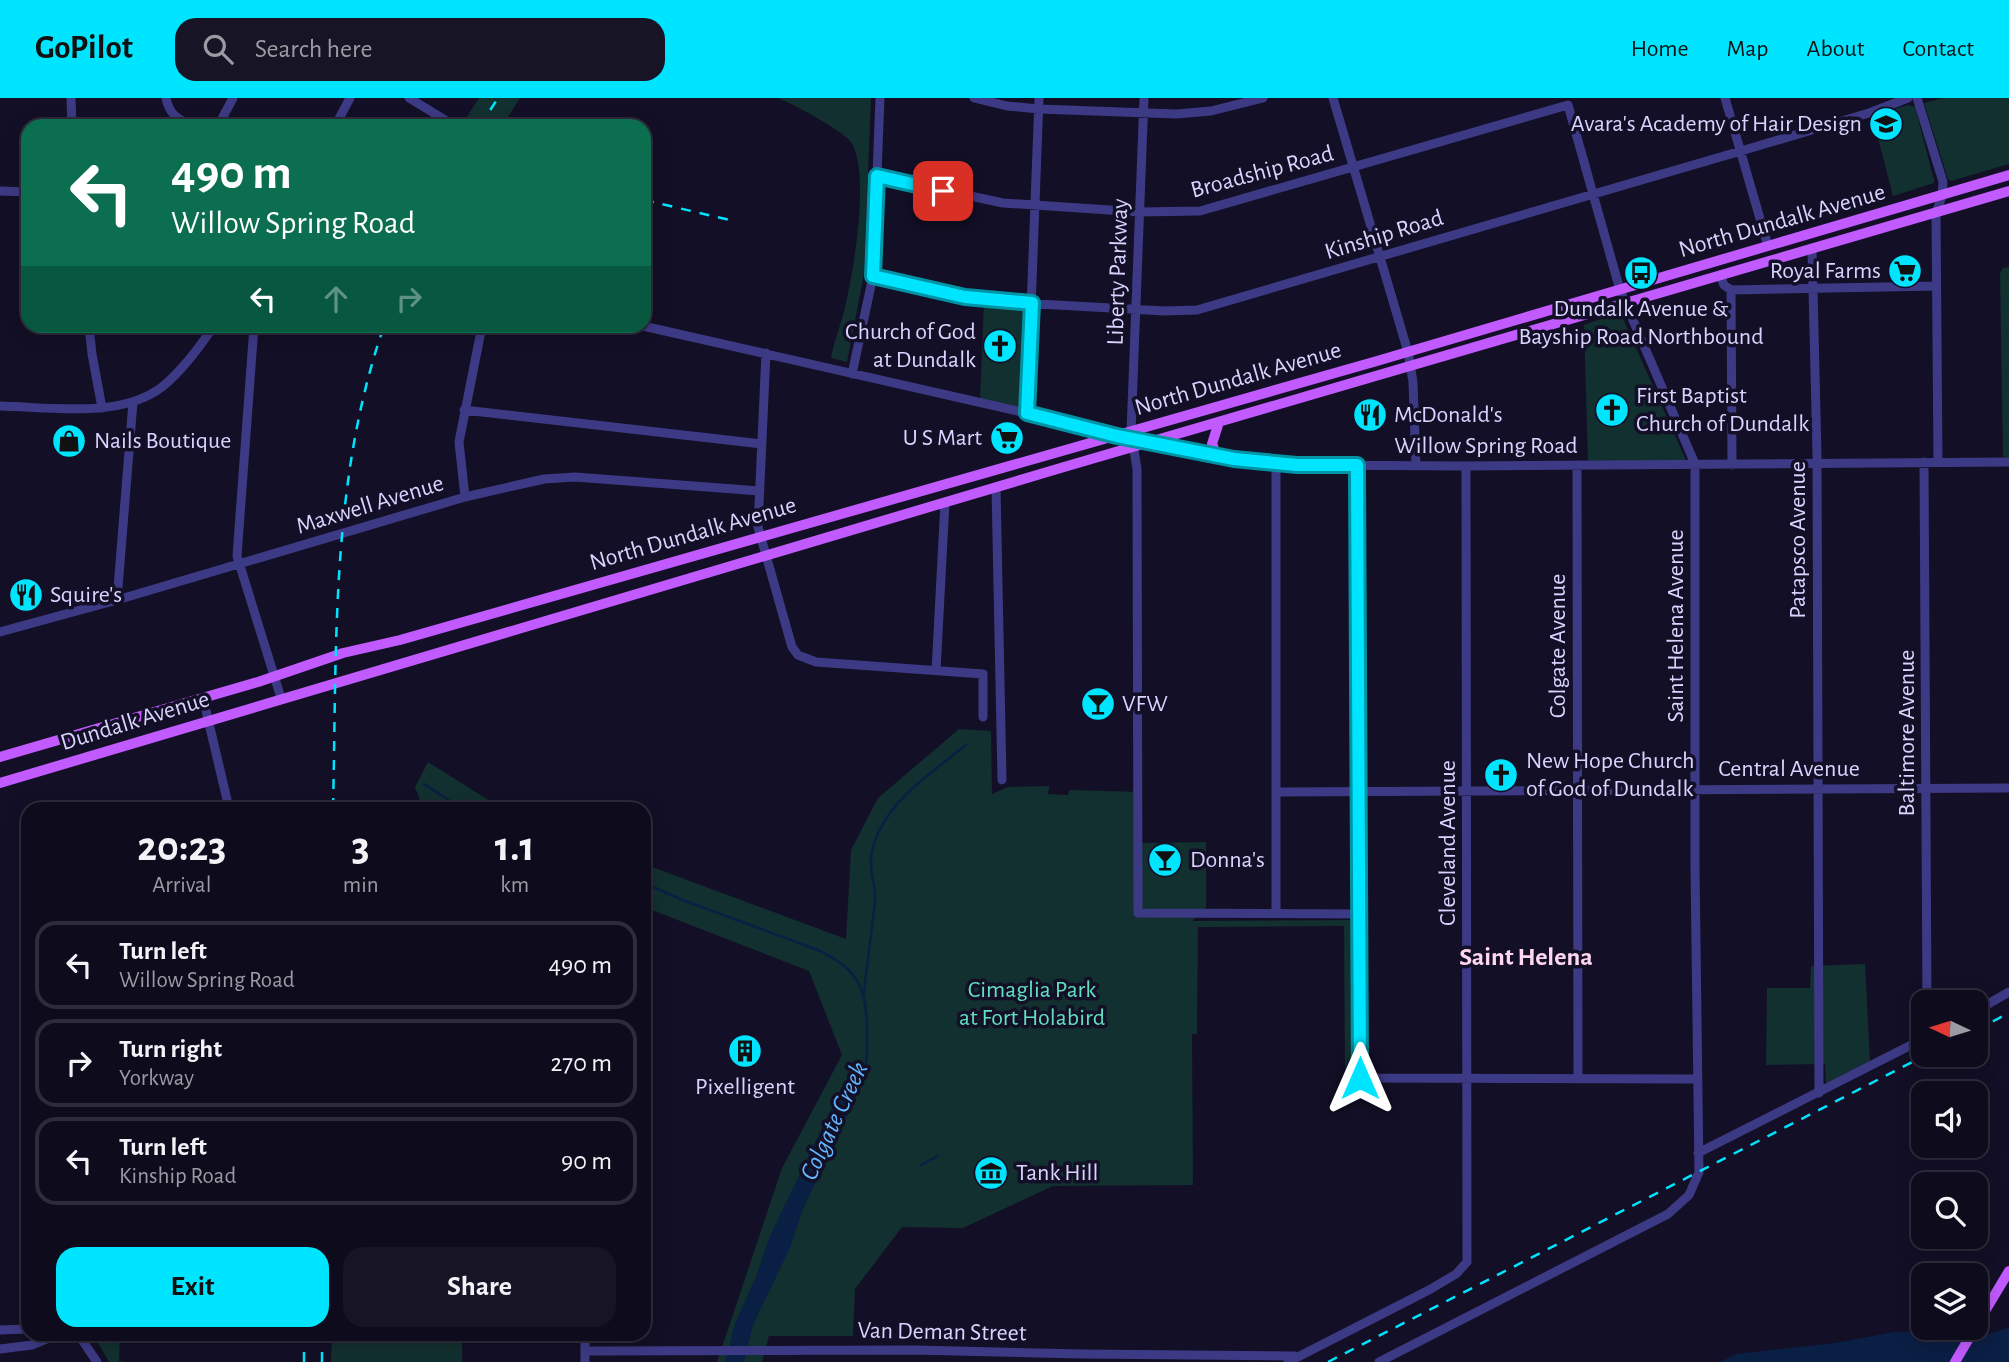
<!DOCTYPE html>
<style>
body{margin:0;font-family:"Alegreya Sans",sans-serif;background:#171425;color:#f1f3f6;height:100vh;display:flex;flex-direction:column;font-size:26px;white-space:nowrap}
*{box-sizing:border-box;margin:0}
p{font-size:23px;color:#9b9ba3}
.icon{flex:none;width:38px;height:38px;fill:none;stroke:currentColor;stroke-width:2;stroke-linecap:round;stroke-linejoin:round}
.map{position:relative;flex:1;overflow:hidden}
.panel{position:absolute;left:21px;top:704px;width:630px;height:539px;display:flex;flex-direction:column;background:#0e0b1c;border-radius:21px;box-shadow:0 4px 18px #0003,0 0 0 2px #2e2b3b}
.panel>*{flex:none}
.hud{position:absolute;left:21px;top:21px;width:630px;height:214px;border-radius:21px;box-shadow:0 4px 18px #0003,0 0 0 2px #2e2b3b;background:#0b6e4f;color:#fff;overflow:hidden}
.needle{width:46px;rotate:274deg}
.fabs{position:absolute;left:1911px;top:892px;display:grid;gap:14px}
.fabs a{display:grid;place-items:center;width:77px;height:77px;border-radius:14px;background:#0e0b1c;box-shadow:0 4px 18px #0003,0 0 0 2px #2e2b3b;font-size:35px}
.pin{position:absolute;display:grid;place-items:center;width:60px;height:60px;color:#fff;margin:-30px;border-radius:14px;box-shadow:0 4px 10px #0006}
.me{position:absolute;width:77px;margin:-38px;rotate:0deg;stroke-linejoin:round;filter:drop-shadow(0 0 5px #0008)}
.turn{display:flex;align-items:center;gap:24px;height:147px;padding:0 35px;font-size:32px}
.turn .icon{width:91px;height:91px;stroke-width:2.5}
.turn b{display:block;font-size:49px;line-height:60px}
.lanes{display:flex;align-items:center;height:66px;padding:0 35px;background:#0003;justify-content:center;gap:35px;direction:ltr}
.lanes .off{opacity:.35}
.eta{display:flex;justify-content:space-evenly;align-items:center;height:119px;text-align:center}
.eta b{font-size:42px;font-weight:700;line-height:49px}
.button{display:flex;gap:14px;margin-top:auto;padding:14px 35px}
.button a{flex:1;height:80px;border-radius:21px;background:#00e5ff;color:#111;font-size:28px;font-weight:700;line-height:80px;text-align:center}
.button a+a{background:#171425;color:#f1f3f6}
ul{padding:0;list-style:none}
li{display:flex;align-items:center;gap:21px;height:88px;margin:0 14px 10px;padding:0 21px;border:4px solid #2e2b3b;border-radius:21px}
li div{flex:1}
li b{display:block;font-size:26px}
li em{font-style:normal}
header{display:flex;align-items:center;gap:42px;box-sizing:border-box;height:98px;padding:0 35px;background:#00e5ff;color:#111}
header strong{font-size:33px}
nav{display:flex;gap:38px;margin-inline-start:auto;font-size:24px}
.search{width:490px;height:63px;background:#171425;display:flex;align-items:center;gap:18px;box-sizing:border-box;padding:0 24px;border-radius:21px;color:#9b9ba3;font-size:26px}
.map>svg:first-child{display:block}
</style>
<header>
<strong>GoPilot</strong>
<div class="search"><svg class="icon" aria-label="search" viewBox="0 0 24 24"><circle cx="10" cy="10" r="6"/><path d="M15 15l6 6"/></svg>Search here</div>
<nav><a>Home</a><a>Map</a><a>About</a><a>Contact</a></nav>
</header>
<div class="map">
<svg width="2009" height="1264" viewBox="0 0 2009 1264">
<rect width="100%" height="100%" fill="#130f26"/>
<path fill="#12302f" d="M479,0H520L502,28H461Z
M778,0H871L864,176L847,264L831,260C834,244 840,229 844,213C853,178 871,74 851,44C843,33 792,5 778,0Z
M1943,0H2009V66L1951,83L1948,81L1924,5Z
M1908,7L1915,9L1934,82V85L1893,98L1872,17Z
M2009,169V360L2003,359L2000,175L2003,170Z
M984,206L1020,208L1026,212C1026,234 1030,294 1017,309L980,302Z
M1620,214L1686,362L1588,364L1584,227Z
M959,631L991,633L992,696L1008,689L1049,688L1048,696L1068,697L1069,692L1142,694V745L1206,744V809L1192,823L1352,822L1353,978H1345L1344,828L1198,829L1197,936H1192L1193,1087L1053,1088L963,1130L902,1129L855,1191L853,1238H769L762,1264H717L782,1070L842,957L809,873L644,809V766L846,841L851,752L878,700Z
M428,664L501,710H423L415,689Z
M1865,866L1870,963L1826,985L1825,966L1766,967L1767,890H1810L1811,868Z
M93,1236H120L119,1263L126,1264H109Z
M332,1236H462V1264H331Z"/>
<path fill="#0a1f44" d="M847,991L856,995L851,1009L803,1111L790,1150L753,1227L744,1264H725L735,1226L756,1178L770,1138L831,1011Z
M2009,1229V1264H1720L1736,1256L1835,1245L1894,1234L1949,1231L1989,1236Z"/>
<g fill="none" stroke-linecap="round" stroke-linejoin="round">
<path stroke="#0a1f44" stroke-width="2.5" d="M424,686L461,710
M644,785L680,801L818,852C860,872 867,891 867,936C867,946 868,959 865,969C862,977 855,985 850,992
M864,895C867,864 872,834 875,803C876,788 870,775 871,761C876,710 930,676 966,647
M921,1067L938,1058"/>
<path stroke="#3d3a85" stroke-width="9" d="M71,0L72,28
M166,0C169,16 177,20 191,28
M409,0L455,28
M974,0L1007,8L1039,11L1176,16L1211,13L1263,0
M1144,0L1131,334L1137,371L1138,815L1359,816
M1333,0L1408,254L1413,284L1416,368
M1725,0L1768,148
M1917,0L1943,84L1942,98L1936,115L1938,364
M218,28L233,0
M335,28L350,0
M877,78L1003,105L1139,114L1200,113L1568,7
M0,93L28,94
M1812,150L1817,357L1819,995
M1720,177L1724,187L1731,192L1936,188
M873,178L965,199L1001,204L1165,213L1197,212L1741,53L1869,15L1908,0
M1731,192L1732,367
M89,228L92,256L102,310
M254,228L237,458L281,600
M643,228L1075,326L1117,338L1222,359L1297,367L1466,368L2009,364
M766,255L758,429L792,549L798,557L816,564L983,576V619
M852,276L873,178L880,0
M0,308C50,309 120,321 162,289C183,272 199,249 214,228
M464,312L762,346
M1027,315L1039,0
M1924,364L1927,905
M1276,366V814
M1357,367L1360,980L1697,981
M1577,367L1578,981
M996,389L1002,682
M465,399L459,344L482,228
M117,502L133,304
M0,534L117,502L465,399L544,381L575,379L760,393
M936,573L945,404
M203,600L229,710
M1276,694L2009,690
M1976,913L2009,894
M1698,1055L1923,941
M0,1232L28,1231
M78,1236L97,1264
M0,1251L32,1247L58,1236
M585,1253L915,1252L1082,1256L1295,1258
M585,1264V1236
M1288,1264L1429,1192L1456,1176L1467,1164L1466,368
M1379,1264L1668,1116L1689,1097L1699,1074L1695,769V366L1620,192L1568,7"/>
<path stroke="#c25bff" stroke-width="10" d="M1219,324L1212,346L1216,355L1222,359
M0,659L258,584L343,555L400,542L1377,263L2009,77
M0,685L1064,369L2009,93
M1976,1228L2009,1173
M1955,1264L1975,1230"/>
<path stroke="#00e5ff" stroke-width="2.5" stroke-dasharray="10 9" stroke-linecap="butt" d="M480,28L498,0
M644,102L734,123
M333,710C337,548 330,383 384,228
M1976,932L2009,915
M304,1264V1236
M322,1264V1236
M1328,1264L1926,957"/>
</g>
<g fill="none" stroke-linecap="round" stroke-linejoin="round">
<g stroke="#0095a6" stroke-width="18">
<path id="route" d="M943,93L877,78L873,178L965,199L1032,205L1027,315L1117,338L1234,361L1297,367H1357L1360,980"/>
</g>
<use href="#route" stroke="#00e5ff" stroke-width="12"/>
</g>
<defs>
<g id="school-disc" transform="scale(1.75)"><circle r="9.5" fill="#00e5ff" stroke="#130f26"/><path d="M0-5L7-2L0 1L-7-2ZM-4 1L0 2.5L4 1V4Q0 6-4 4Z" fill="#111"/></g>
<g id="supermarket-disc" transform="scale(1.75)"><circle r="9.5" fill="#00e5ff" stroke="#130f26"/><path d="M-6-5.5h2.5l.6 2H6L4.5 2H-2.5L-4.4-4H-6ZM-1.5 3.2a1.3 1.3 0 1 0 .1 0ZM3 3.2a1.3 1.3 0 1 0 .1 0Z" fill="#111"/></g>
<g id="bus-disc" transform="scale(1.75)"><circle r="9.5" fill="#00e5ff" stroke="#130f26"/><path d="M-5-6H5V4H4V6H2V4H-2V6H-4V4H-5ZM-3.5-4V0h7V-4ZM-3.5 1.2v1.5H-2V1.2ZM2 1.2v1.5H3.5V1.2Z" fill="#111"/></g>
<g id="church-disc" transform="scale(1.75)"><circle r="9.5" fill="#00e5ff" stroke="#130f26"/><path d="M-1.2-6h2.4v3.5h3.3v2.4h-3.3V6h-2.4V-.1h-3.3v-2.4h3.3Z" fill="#111"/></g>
<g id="restaurant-disc" transform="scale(1.75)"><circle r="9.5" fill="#00e5ff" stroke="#130f26"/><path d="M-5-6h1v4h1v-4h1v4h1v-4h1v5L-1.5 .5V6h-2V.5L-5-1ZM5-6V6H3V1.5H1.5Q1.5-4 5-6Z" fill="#111"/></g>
<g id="shop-disc" transform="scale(1.75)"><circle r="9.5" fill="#00e5ff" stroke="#130f26"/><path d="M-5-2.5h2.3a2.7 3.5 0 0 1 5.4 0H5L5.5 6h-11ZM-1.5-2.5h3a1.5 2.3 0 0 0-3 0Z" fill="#111"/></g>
<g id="bar-disc" transform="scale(1.75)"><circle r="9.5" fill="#00e5ff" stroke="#130f26"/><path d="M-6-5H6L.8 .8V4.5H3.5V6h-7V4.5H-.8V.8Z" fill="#111"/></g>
<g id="building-disc" transform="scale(1.75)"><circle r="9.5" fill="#00e5ff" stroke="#130f26"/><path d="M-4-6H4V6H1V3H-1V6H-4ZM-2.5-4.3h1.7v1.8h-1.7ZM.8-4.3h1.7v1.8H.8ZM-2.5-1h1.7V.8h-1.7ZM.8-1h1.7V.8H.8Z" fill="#111"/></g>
<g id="museum-disc" transform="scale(1.75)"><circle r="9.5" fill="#00e5ff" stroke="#130f26"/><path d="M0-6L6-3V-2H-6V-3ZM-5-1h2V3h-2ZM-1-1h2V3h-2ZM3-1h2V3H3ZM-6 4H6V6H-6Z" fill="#111"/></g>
</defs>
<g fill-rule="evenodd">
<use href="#school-disc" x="1886" y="26"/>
<use href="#supermarket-disc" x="1905" y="173"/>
<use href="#bus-disc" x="1641" y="175"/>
<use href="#church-disc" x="1000" y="248"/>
<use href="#church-disc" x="1612" y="312"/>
<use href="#restaurant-disc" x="1370" y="317"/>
<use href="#supermarket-disc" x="1007" y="340"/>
<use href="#shop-disc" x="69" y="343"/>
<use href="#restaurant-disc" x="26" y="497"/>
<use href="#bar-disc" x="1098" y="606"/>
<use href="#church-disc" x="1501" y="677"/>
<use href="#bar-disc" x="1165" y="762"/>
<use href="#building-disc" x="745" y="953"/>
<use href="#museum-disc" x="991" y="1075"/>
</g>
<g text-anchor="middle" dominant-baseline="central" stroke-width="7" stroke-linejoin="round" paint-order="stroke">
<g font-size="24" fill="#d9d4ff" stroke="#130f26" text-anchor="start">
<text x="1862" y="26" text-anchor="end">Avara's Academy of Hair Design</text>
<text x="1881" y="173" text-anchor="end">Royal Farms</text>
<text x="1641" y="211" text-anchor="middle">Dundalk Avenue &amp;<tspan x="1641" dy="28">Bayship Road Northbound</tspan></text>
<text x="976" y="234" text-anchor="end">Church of God<tspan x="976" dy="28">at Dundalk</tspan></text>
<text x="1636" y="298">First Baptist<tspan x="1636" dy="28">Church of Dundalk</tspan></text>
<text x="1394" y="317">McDonald's</text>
<text x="982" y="340" text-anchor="end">U S Mart</text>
<text x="94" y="343">Nails Boutique</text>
<text x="50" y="497">Squire's</text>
<text x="1122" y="606">VFW</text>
<text x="1526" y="663">New Hope Church<tspan x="1526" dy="28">of God of Dundalk</tspan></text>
<text x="1190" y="762">Donna's</text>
<text x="745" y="989" text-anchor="middle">Pixelligent</text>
<text x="1016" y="1075">Tank Hill</text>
</g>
<g font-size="24" fill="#d9d4ff" stroke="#130f26">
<text transform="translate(1262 74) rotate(-15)">Broadship Road</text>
<text transform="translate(1782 123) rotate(-16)">North Dundalk Avenue</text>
<text transform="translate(1384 137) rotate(-17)">Kinship Road</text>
<text transform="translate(1118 174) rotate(-88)">Liberty Parkway</text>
<text transform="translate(1238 281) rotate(-16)">North Dundalk Avenue</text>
<text x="1486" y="348">Willow Spring Road</text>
<text transform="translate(370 407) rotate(-17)">Maxwell Avenue</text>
<text transform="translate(693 436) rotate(-16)">North Dundalk Avenue</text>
<text transform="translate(1798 442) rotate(-90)">Patapsco Avenue</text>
<text transform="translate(1676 528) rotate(-90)">Saint Helena Avenue</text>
<text transform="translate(1558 548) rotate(-90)">Colgate Avenue</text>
<text transform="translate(135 623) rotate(-17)">Dundalk Avenue</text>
<text transform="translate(1907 635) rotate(-90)">Baltimore Avenue</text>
<text x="1789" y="671">Central Avenue</text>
<text transform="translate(1448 745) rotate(-90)">Cleveland Avenue</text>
<text transform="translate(942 1234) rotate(1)">Van Deman Street</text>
</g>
<g font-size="24" fill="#5fe0c0" stroke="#130f26">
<text x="1032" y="892">Cimaglia Park<tspan x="1032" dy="28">at Fort Holabird</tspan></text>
</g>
<g font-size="26" font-weight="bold" fill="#ffd6f0" stroke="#130f26">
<text x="1526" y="859">Saint Helena</text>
</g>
<g font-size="26" font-style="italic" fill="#62b6ff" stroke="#130f26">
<text transform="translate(834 1023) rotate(-65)">Colgate Creek</text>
</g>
</g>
</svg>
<div class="fabs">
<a><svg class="needle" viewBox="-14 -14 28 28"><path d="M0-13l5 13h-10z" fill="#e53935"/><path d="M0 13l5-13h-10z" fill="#9b9ba3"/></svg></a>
<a><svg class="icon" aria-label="sound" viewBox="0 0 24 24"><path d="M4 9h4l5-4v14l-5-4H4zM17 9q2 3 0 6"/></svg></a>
<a><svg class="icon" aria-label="search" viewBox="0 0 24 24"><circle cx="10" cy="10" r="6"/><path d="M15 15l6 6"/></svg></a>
<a><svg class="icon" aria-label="layers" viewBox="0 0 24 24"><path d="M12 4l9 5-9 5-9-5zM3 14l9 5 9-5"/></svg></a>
</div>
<div class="pin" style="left:943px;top:93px;background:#d93025"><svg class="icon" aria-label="arrive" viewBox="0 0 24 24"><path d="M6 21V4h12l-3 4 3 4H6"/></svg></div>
<svg class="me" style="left:1360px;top:980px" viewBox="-20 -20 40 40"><path d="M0-17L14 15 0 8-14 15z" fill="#00e5ff" stroke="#fff" stroke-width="4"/></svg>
<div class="hud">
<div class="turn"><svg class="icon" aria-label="left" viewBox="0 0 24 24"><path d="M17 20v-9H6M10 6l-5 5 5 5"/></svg><div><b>490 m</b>Willow Spring Road</div></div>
<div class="lanes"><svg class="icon" aria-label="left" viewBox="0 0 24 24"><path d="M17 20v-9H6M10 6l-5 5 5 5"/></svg><svg class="icon off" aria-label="ahead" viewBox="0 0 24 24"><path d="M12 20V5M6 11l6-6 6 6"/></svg><svg class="icon off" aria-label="right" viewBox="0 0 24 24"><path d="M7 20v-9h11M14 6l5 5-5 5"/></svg></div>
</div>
<section class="panel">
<div class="eta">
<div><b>20:23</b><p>Arrival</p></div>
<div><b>3</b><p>min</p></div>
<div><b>1.1</b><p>km</p></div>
</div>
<ul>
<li><svg class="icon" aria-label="left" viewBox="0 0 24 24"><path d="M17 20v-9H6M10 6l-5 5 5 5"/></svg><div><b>Turn left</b><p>Willow Spring Road</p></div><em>490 m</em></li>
<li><svg class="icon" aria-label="right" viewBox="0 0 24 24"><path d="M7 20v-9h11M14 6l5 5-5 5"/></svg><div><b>Turn right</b><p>Yorkway</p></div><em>270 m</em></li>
<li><svg class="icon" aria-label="left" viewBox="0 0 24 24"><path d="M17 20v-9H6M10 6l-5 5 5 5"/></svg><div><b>Turn left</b><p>Kinship Road</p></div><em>90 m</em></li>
</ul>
<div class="button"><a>Exit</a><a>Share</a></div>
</section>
</div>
